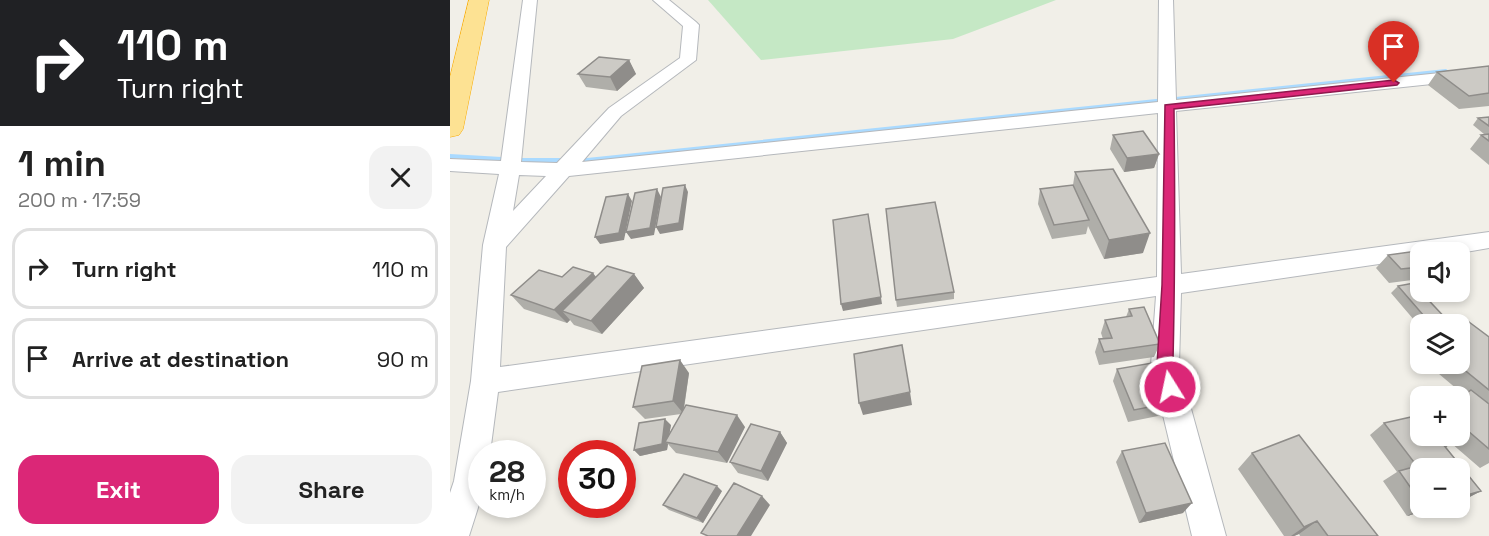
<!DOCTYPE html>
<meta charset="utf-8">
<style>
body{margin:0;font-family:"Space Grotesk",sans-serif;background:#f2f2f2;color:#222;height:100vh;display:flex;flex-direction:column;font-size:22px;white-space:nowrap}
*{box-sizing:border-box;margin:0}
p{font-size:20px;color:#767676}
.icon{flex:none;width:33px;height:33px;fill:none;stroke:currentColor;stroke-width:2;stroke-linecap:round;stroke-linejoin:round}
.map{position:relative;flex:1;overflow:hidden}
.sheet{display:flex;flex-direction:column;background:#fff;width:450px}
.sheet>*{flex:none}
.hud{background:#202124;color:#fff;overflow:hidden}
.fabs{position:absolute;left:960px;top:242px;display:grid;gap:12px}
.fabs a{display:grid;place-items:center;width:60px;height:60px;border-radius:12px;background:#fff;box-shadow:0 3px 9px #0003;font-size:30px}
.speed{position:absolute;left:18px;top:440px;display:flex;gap:12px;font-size:30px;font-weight:700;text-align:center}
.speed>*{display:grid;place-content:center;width:78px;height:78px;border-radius:50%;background:#fff;box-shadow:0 3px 9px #0003;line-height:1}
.speed small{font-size:15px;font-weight:400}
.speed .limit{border:9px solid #d22;background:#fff;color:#111}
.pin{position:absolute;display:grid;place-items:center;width:51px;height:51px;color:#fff;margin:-62px -26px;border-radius:50% 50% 50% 0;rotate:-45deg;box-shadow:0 0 6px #0007}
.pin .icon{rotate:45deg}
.me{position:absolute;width:66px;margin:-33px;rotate:350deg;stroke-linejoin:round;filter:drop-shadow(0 0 4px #0008)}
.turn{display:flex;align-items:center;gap:21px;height:126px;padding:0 18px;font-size:27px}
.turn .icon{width:78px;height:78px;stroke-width:2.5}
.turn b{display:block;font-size:42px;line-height:51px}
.round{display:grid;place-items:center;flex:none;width:63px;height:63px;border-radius:18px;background:#f2f2f2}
.head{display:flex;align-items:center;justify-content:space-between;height:102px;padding:0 18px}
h1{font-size:36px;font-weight:800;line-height:45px}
.primary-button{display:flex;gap:12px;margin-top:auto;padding:12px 18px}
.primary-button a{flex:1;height:69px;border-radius:18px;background:#db2777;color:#fff;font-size:24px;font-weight:800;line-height:69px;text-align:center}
.primary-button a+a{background:#f2f2f2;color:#222}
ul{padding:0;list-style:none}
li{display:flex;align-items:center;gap:18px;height:81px;margin:0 12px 9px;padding:0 6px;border:3px solid #e0e0e0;border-radius:18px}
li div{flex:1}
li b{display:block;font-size:22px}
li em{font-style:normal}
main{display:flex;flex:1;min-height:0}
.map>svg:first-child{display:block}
</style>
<main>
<section class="sheet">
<div class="hud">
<div class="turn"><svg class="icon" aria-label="right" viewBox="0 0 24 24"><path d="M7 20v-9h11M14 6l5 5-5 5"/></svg><div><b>110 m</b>Turn right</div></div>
</div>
<div class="head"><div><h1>1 min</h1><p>200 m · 17:59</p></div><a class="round"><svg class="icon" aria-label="close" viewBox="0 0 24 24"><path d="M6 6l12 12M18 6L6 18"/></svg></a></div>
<ul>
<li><svg class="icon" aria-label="right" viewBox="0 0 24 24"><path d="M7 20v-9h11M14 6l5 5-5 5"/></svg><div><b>Turn right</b></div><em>110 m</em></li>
<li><svg class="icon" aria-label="arrive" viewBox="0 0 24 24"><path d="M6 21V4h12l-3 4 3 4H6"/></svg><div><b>Arrive at destination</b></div><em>90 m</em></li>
</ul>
<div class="primary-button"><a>Exit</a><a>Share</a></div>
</section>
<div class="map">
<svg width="1039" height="536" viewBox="0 0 1039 536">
<rect width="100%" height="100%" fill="#f1efe8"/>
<path fill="#c5e8c5" d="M258,0H606L503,39L311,60Z"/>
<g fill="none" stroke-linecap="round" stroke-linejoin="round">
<path fill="#aadaff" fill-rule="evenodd" d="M996,69L999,71L998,72L137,162H68L0,158V154L68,158H137Z"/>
<g stroke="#b5b8bc" stroke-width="2">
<path id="minor" d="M73,0H87L71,162L107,163L159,108L230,58L233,26L203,0H219L246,22L249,25L246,60L171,116L132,162L708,102L709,0H723L726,100L1039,68V78L726,111L731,274L1039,232V248L1010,253L970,252V258L731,293L729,365L776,536H742L701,365L706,296L48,392L40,453H32V495L19,536H0V493L4,481L21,381L33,245L49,174L0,171V159L51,161ZM708,113L707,277L50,367L56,247L119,176ZM69,175L96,176L63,211Z"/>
</g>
<g stroke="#f9ab00" stroke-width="1">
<path id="highway" d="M19,0H39L13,129L9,135L0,137V77Z"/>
</g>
<use href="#minor" fill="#fff" fill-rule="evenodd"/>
<use href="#highway" fill="#fde293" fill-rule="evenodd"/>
</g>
<path fill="#afaea9" d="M179,60L186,74L167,91L136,87L128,74Z
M1039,66V106L1009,109L978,85L987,72Z
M1039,117V165L1020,149L1031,135L1034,134L1023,125L1028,118Z
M663,135L709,154L704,168L674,172L660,149Z
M625,172L693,253L654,259L638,226L636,234L602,239L588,204L590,189L623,185Z
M970,252V279L939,283L926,268L938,255Z
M184,274L194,288L152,334L124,325L120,320L117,323L74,309L61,295L112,277H146Z
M948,286L999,322L997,324H970V327L941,293Z
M504,292V299L447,307L446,300Z
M679,309L710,344L704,357L649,365L645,352L649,339H653L651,333L655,320L676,317Z
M1039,337V463L1030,468L1001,443L996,447L1031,491L1012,501L970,468V507H989L957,516L933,481L947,472L920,435L934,423L970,435H1010V398L1014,395L976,363H1010Z
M970,346V358L964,352Z
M667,369L720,403L713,415L678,422L663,381Z
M239,373L234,409L295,427L277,463L226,453L218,444L217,450L190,456L184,450L221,425L219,434L231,414L195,419L183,407Z
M330,432L337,443L318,481L288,473L280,462Z
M672,451L733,513L689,523L666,462Z
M802,453L928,536H850L849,534L844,536H834L788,469Z
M272,491L253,523L219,510L213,505Z"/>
<path fill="#8f8d8a" d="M179,60L186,74L167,91L160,77Z
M709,154L704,168L674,172L677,158Z
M235,185L238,192L233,230L210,234L206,227Z
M207,189L211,197L204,235L181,239L176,232Z
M178,194L182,201L174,240L150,244L145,237Z
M418,214L432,304L393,311L391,304Z
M700,233L693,253L654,259L659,240Z
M143,273L153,286L112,311L120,320L117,323L104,310Z
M184,274L194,288L152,334L141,321Z
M230,360L239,373L233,413L223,401Z
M460,392L462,405L413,415L409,403Z
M287,415L295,427L277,463L268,452Z
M215,419L221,425L218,442H215L218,444L217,450L190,456L184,450Z
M330,432L337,443L318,481L311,471Z
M1007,440L990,451L992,443Z
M267,486L272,491L253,523L247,518Z
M1031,491L1012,501L1010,502V497Z
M312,496L320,505L301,536H287Z
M742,503L733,513L689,523L696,513Z
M973,507H989L957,516Z
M867,521L849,534L844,536H841L854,527Z"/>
<path fill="#cccac5" stroke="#8f8d8a" stroke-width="1.5" d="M149,57L179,60L160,77L128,74Z
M1039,66V93L1019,96L987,72Z
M1039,117V126L1028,118Z
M693,131L709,154L677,158L663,135Z
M1039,134V141L1031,135Z
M663,169L700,233L659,240L625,172Z
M235,185L229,223L206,227L213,188Z
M623,185L639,220L604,225L590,189Z
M207,189L200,228L176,232L185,193Z
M178,194L169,233L145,237L156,197Z
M485,202L504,292L446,300L436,209Z
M418,214L431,297L391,304L383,220Z
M989,248L993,252H970V267L951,269L938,255Z
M157,266L184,274L141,321L112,311Z
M123,267L143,273L104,310L61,295L89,270L112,277Z
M964,283L970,291L999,322L981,324L948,286Z
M694,307L710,344L654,352L649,339L662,338L655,320L682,316L679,309Z
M1015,319L1039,337V390L1006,363H1010V324H1006Z
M452,345L460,392L409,403L404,354Z
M230,360L223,401L183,407L192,366Z
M702,363L720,403L684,410L667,369Z
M1021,390L1039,404V449L1010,424V398Z
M236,405L287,415L268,452L215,442Z
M970,415V435H1003L1007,440L992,443L1031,491L1010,497V468H970V501L949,471L967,466L934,423Z
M215,419L212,444L184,450L189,423Z
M301,424L330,432L311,471L280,462Z
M849,435L928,536H878L867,521L854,527L802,453Z
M715,443L742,503L696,513L672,451Z
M234,474L267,486L247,518L213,505Z
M284,483L312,496L287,536H258L251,533Z"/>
<path fill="#db2777" stroke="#8e194d" stroke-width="1.5" d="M944,80L949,83L947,85L724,109C725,193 725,277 723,361C723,371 731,382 726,392L720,394L715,392L707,365L712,285L715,105Z"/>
</svg>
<div class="fabs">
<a><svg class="icon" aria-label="sound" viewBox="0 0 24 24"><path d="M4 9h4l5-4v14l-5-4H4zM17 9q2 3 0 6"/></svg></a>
<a><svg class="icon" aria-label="layers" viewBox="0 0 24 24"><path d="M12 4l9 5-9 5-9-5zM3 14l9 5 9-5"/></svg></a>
<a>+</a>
<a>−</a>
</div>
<div class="speed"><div>28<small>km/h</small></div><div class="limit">30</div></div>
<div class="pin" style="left:944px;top:83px;background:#d93025"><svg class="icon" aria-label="arrive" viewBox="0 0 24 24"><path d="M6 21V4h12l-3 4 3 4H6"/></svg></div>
<svg class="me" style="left:720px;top:387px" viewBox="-20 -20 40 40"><circle r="17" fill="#db2777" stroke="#fff" stroke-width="3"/><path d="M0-11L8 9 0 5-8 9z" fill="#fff"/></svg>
</div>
</main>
